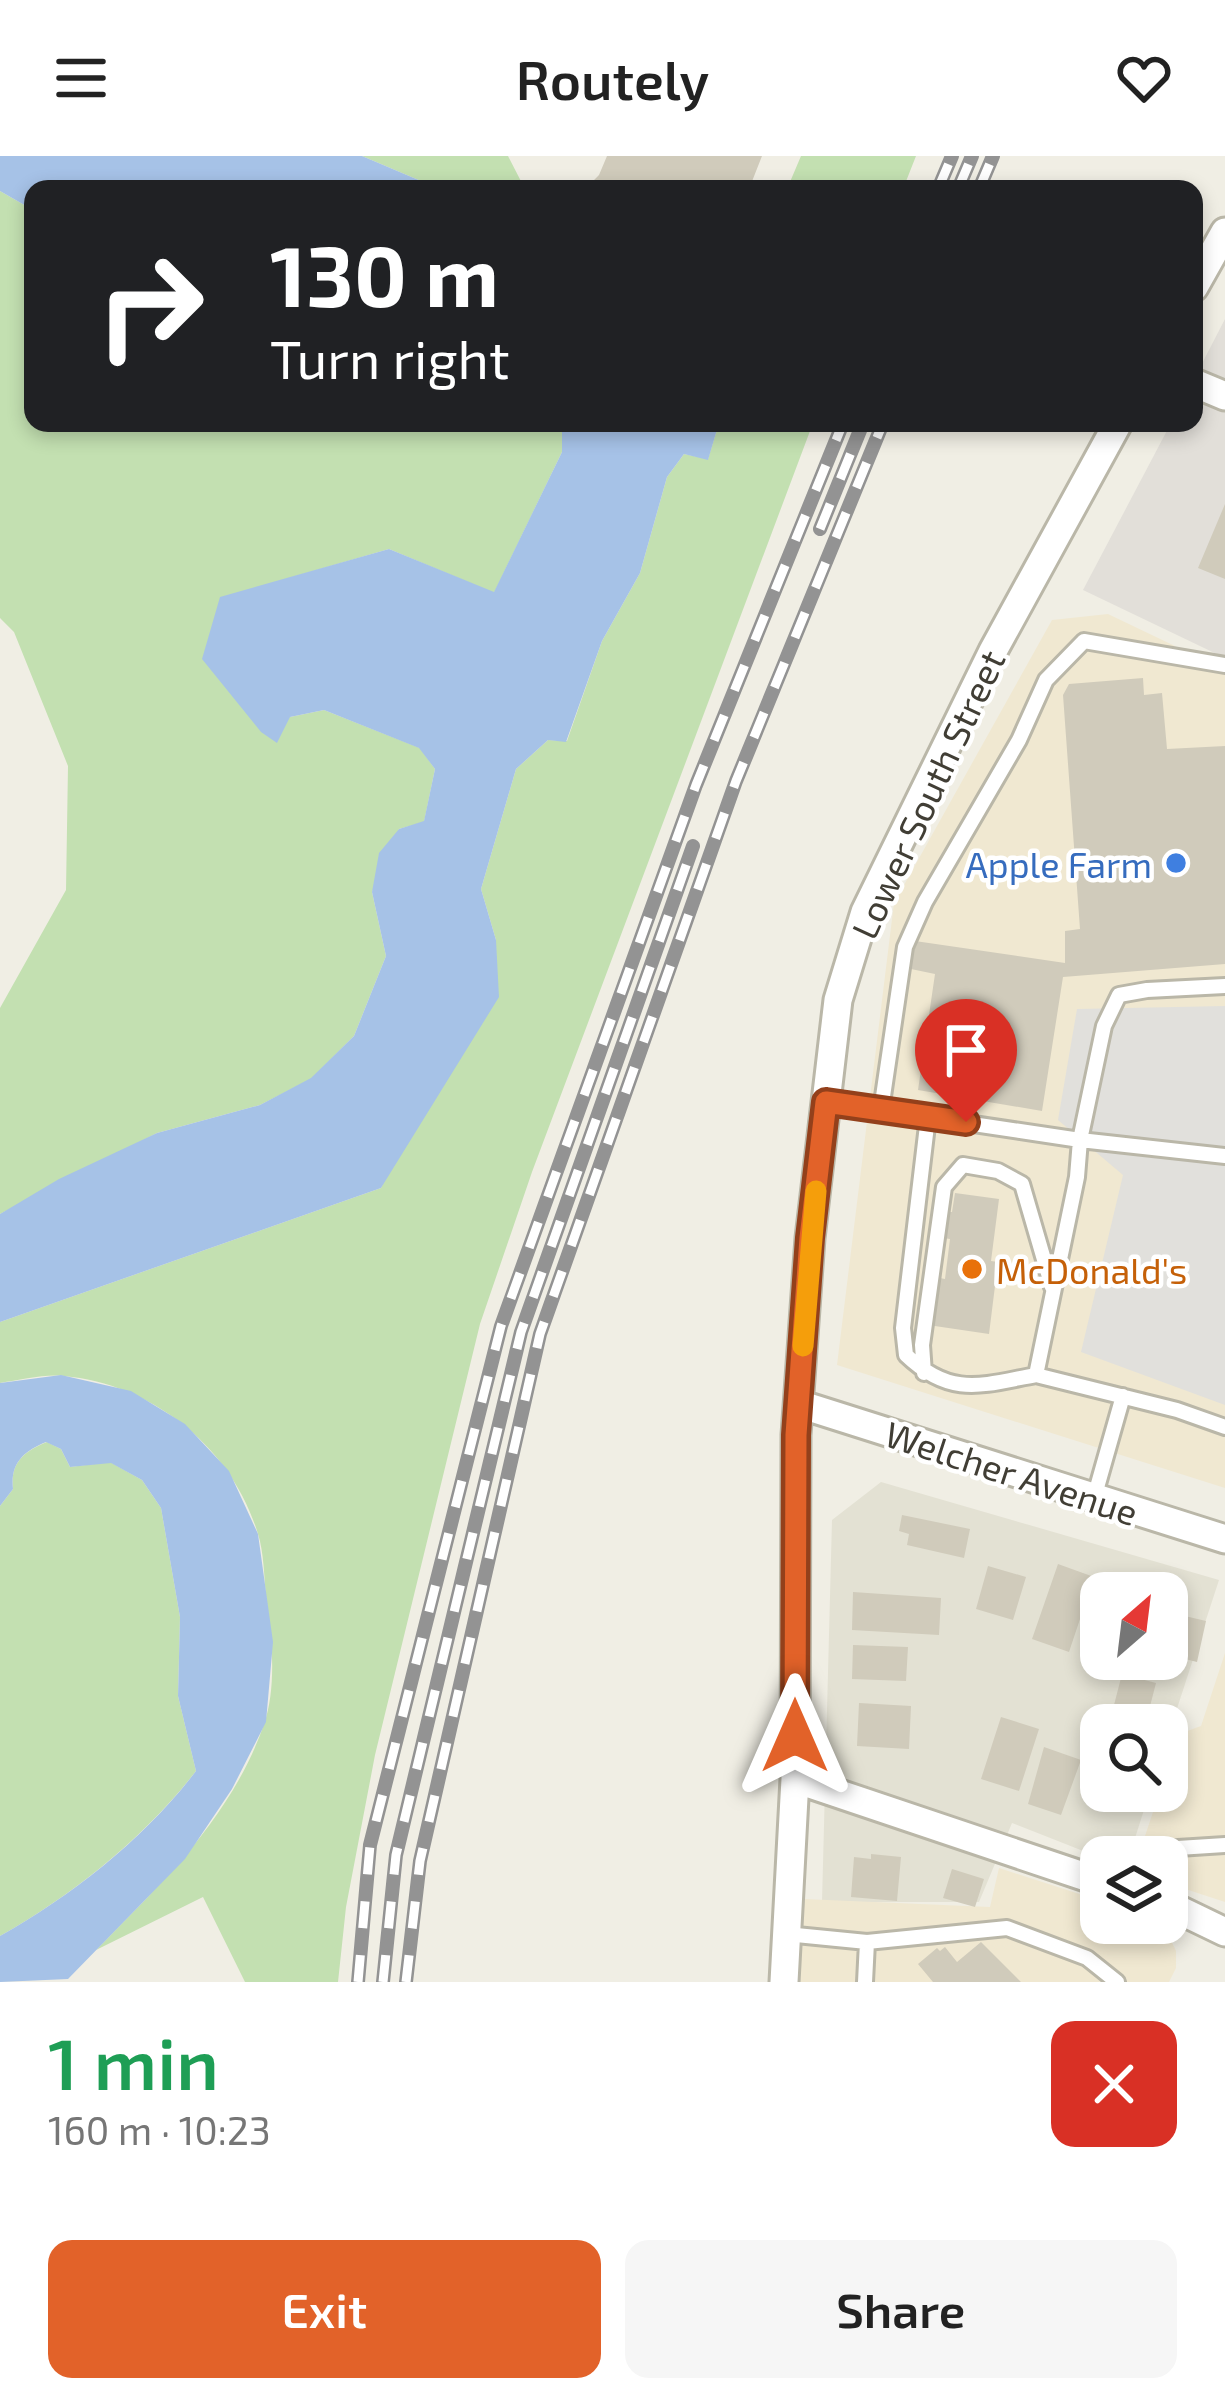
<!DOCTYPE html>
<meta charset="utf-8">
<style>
body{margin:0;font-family:"Exo 2",sans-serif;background:#f6f6f6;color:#222;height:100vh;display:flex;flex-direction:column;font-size:45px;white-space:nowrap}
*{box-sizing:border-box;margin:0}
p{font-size:39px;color:#767676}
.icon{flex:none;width:66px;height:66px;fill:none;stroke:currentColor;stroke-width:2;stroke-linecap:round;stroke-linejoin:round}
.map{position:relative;height:1826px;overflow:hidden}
.drawer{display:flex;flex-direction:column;background:#fff;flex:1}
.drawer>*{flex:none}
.hud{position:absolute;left:24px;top:24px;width:1179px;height:252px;border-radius:24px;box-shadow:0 6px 18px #0003;background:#202124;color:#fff;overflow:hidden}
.needle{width:78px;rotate:28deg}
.buttons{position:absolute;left:1080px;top:1416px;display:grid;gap:24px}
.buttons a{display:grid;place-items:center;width:108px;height:108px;border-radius:24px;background:#fff;box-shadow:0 6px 18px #0003;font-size:60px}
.pin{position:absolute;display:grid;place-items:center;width:102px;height:102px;color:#fff;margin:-123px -51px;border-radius:50% 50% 50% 0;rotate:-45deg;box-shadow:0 0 12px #0007}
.pin .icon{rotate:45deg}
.me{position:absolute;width:132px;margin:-66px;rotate:0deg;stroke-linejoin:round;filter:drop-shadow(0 0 9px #0008)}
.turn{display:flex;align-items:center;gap:42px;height:252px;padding:0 48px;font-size:54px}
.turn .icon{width:156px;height:156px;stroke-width:2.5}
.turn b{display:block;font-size:84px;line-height:102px}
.round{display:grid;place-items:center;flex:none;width:126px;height:126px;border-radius:24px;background:#f6f6f6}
.head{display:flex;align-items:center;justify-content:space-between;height:204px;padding:0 48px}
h1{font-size:72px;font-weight:600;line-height:90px;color:#1e9e55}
.action{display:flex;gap:24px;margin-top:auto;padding:24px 48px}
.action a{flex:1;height:138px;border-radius:24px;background:#e26229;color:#fff;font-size:48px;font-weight:600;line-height:138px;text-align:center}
.action a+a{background:#f6f6f6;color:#222}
header{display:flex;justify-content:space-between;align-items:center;height:156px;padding:0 48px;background:#fff;font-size:54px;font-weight:600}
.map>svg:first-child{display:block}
</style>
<header><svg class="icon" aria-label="menu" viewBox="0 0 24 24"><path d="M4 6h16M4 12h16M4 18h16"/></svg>Routely<svg class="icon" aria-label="heart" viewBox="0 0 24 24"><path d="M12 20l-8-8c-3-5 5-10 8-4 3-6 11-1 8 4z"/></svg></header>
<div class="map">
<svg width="1225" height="1826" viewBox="0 0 1225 1826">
<rect width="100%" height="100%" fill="#f0eee4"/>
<path fill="#e3e1d3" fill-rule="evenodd" d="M881,1326L1219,1424L1167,1583V1569H1101V1635H1150L1129,1701L1101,1702L1012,1667L979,1746H822L832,1364ZM1101,1437H1167V1503H1101Z"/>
<path fill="#f0e8d1" d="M1108,458L1225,514V1332L837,1209L894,747L1052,464Z
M1225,1497V1746L1167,1727V1701H1138L1160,1635H1167V1614L1179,1578L1201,1570Z
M999,1712L1101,1745V1767L1164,1770L1176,1795V1812L1169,1826H799L804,1743L990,1751Z"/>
<path fill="#e2dfd9" d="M1225,163V502L1083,434L1171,267H1194V223Z"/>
<path fill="#c3e0b1" d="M362,0H508L525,33L428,28Z
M801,0H916L903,33H787Z
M0,35L33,54V267H555L562,274V296L494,437L389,393L220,442L290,561L324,554L420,592L435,613L424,666L399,673L372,736L386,800L354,880L311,923L260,949L157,977L0,1058V852L66,734L68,610L14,476L0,462Z
M719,267H813L532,1016L480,1168L375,1599L346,1751L338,1826H245L203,1741L96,1794C161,1728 233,1659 264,1568C277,1532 272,1478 266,1441C264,1421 264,1397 258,1378C232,1291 152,1228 64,1220C44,1218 20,1224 0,1227V1166L381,1032L496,784L481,733L516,613L548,584L567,585L602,485L640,417L667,321L684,298L708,303Z
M47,1286L61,1293L70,1311L110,1306L142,1324L161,1352L180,1461L178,1540L196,1615C144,1682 73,1739 0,1780V1350L13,1333C10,1307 24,1295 47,1286Z"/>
<path fill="#e1e0dc" d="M1225,850V1249L1081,1196L1123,1019L1058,964L1077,853Z"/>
<path fill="#a6c2e7" d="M0,0H362L428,28L490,33H33V54L0,35Z
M555,267H719L708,304L684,298L667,321L640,417L602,485L566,586L548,584L516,613L481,733L496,784L499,841L381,1032L0,1166V1058L59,1023L157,977L260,949L311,922L354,880L386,800L372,736L379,697L399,673L424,665L435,613L419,592L324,554L290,561L277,587L261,576L202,503L220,441L389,393L494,436L562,296V274Z
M61,1219L131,1235L185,1268L229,1315L258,1378L273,1486L266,1566L232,1633L185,1703L68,1823L0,1826V1780C73,1739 145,1682 196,1615L178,1540L180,1461L161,1352L142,1324L111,1307L70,1311L61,1293L46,1286C24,1295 10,1307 13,1333L0,1350V1227Z"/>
<path fill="#d0cbbb" d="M607,0H762L749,33H585L599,19Z
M1225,348V423L1198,412Z
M1143,522L1144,539L1162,537L1167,593L1225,590V808L1063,821L1042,955L918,934L935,818L911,813L915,785L1065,807V775L1080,773L1063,539L1069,528Z
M955,1037L999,1043L991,1105L998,1106L989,1178L928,1169L935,1121L945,1123L950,1083L943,1082L947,1056H952Z
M902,1359L970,1373L964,1402L907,1389L909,1378L899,1375Z
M1058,1408L1094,1421L1069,1496L1032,1483Z
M988,1410L1026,1421L1013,1464L976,1453Z
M853,1436L941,1442L939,1479L852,1474Z
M1100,1447H1101V1493L1086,1488Z
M1168,1456L1206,1465L1197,1506L1181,1502L1178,1510L1155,1505L1167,1503Z
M853,1489L908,1491L906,1525L852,1523Z
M1122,1518L1156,1527L1148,1558L1114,1549Z
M859,1547L911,1550L909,1593L857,1590Z
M1113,1553L1143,1562L1142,1565L1151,1569H1108Z
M1001,1561L1039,1573L1019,1635L981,1623Z
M1044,1591L1081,1604L1061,1659L1028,1648Z
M871,1698L901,1701L897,1745L851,1741L854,1701L871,1703Z
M952,1713L984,1723L975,1751L943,1742Z
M981,1786L1021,1826H933L918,1808L937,1792L940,1795L945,1791L957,1806Z"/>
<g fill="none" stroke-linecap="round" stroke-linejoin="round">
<g stroke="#bab7a8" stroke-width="20">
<path id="service" d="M826,946L1080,984L1104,870L1119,839L1147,834L1225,830
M881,954L905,791L925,746L1019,584L1046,524L1084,485L1225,509
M928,961L903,1172L906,1199C951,1242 982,1229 1036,1219
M1225,1000L1080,984L1077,1021L1036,1219L1177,1254L1225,1271
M924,1217L922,1189L944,1031L963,1009L998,1015L1022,1028L1052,1131
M1094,1342L1123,1240
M1167,1722L1178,1692L1225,1689
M786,1778L867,1786L1007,1772L1087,1802L1117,1826
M865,1826L867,1786"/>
</g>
<g stroke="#bab7a8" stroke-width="33">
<path id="minor" d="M1194,131L1225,76
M1194,227L1225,240
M799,1248L1225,1383
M795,1623L1101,1726
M1167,1748L1225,1776
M784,1826L795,1623L796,1279L810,1082L838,844L865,756L993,495L1118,267"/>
</g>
<use href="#service" stroke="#fff" stroke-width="14"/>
<use href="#minor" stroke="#fff" stroke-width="27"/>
<g stroke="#939393" stroke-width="14">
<path id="rail" d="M938,33L952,0
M958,33L972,0
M979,33L993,0
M820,373L863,267
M358,1826L370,1689L501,1170L696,629L843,267
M383,1826L396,1699L521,1176L693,690
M406,1826L420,1705L540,1178L736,625L883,267"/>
</g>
<use href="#rail" stroke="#fff" stroke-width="9" stroke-dasharray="27" stroke-linecap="butt"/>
</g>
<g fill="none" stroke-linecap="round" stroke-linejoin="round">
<g stroke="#93401b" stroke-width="30">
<path id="route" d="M795,1580L796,1279L810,1082L826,946L966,966"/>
</g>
<use href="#route" stroke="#e26229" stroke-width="21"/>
<path stroke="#f59e0b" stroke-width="21" d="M803,1190L816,1035"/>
</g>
<circle fill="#3f7fe0" stroke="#fff" stroke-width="4.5" cx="1176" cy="707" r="12"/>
<circle fill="#e8710a" stroke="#fff" stroke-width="4.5" cx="972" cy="1113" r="12"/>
<g text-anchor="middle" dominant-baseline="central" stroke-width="9" stroke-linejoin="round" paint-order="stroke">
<g font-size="36" fill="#413e35" stroke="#fff">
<text transform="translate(927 638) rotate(-65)">Lower South Street</text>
<text transform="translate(1012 1316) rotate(18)">Welcher Avenue</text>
</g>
<g font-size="36" fill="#366cbe" stroke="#fff" text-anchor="end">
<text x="1152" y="707">Apple Farm</text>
</g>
<g font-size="36" fill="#c56008" stroke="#fff" text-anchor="start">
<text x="996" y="1113">McDonald's</text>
</g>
</g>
</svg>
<div class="buttons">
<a><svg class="needle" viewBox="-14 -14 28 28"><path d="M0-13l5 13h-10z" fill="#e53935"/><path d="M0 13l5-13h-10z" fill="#767676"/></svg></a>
<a><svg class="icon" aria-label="search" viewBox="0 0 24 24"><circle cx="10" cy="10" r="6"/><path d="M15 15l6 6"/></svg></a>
<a><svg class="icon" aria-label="layers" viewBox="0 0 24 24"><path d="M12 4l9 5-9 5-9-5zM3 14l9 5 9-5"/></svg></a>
</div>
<div class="pin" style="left:966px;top:966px;background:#d93025"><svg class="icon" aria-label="arrive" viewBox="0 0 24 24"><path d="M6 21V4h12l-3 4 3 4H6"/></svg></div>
<svg class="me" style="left:795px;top:1580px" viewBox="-20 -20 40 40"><path d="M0-17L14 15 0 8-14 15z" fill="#e26229" stroke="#fff" stroke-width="4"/></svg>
<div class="hud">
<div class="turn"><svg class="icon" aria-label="right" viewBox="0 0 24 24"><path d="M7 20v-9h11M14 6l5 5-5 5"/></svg><div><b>130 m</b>Turn right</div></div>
</div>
</div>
<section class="drawer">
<div class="head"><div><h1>1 min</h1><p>160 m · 10:23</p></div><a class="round" style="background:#d93025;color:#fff"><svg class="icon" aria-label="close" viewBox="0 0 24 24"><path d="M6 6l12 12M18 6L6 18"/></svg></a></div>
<div class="action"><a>Exit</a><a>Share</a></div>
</section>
